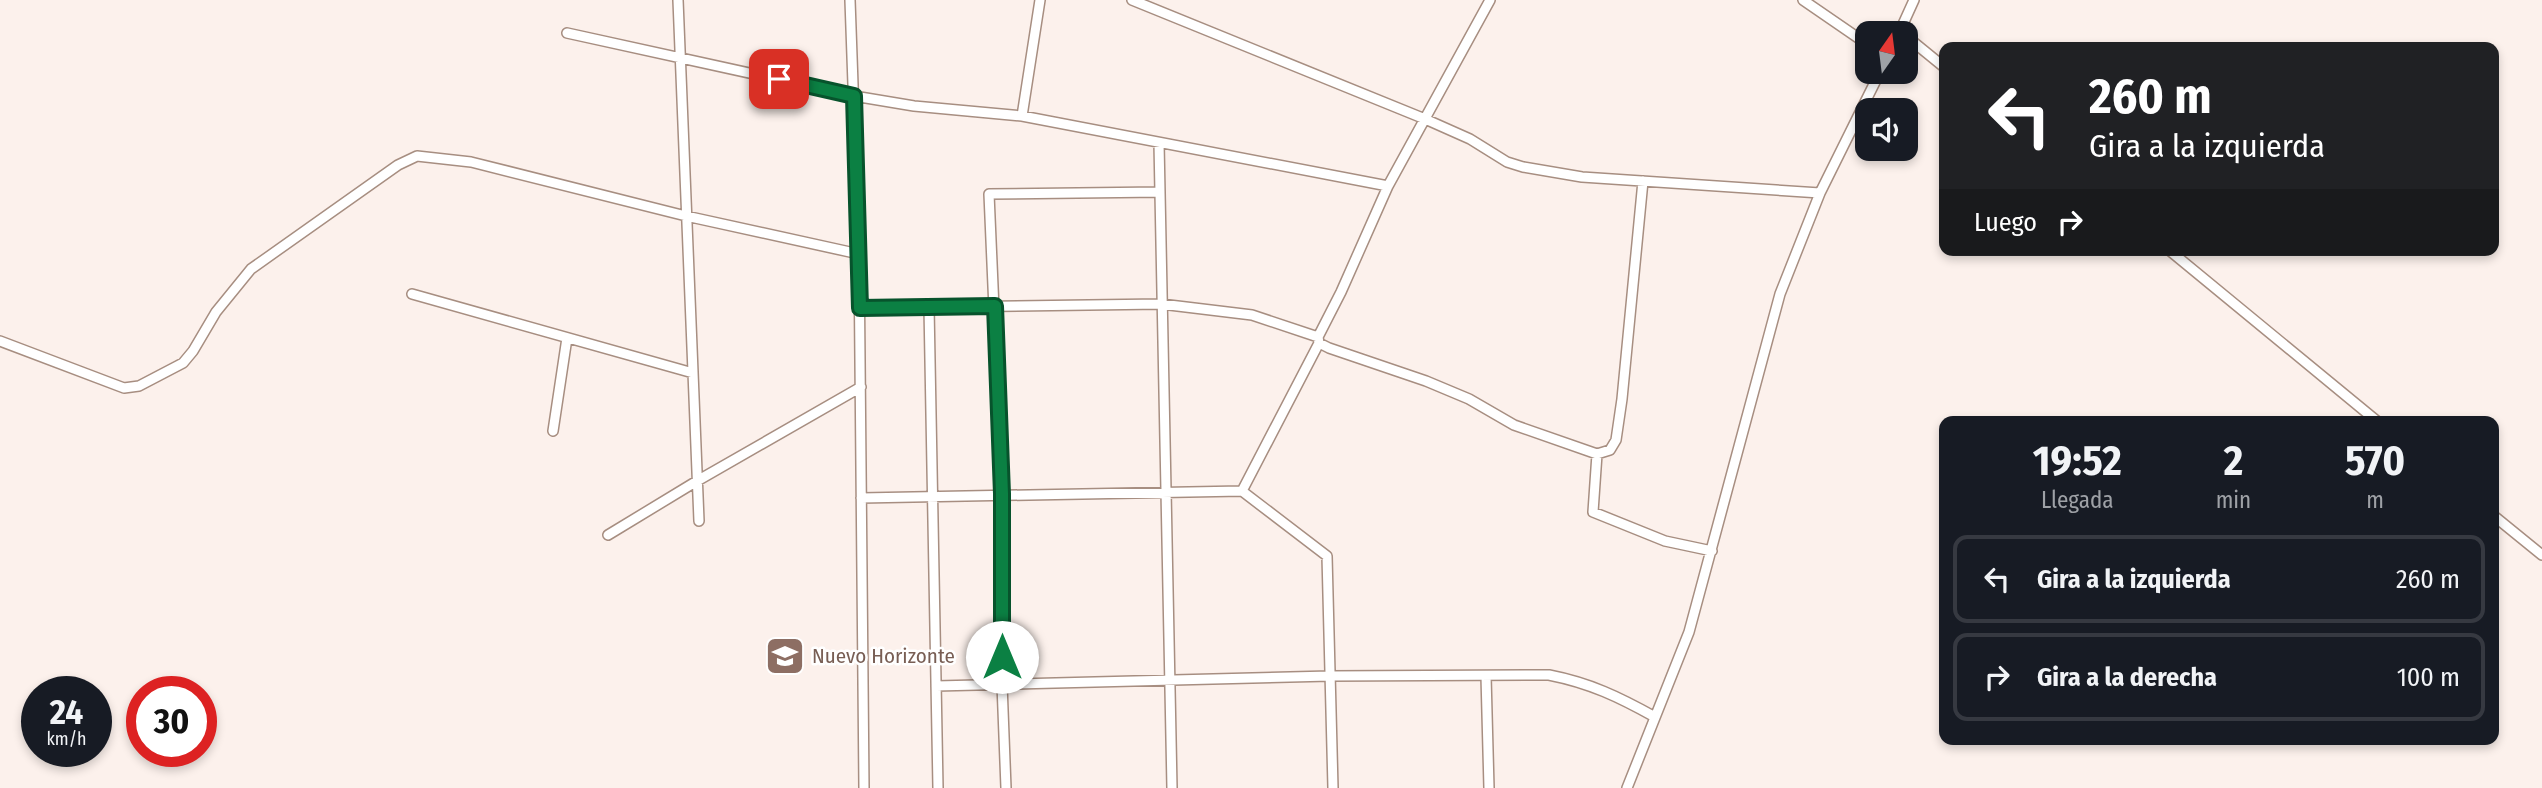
<!DOCTYPE html>
<html lang="es">
<style>
body{margin:0;font-family:"Fira Sans Condensed",sans-serif;background:#20242c;color:#f1f3f6;height:100vh;display:flex;flex-direction:column;font-size:26px;white-space:nowrap}
*{box-sizing:border-box;margin:0}
p{font-size:23px;color:#9ea1a6}
.icon{flex:none;width:38px;height:38px;fill:none;stroke:currentColor;stroke-width:2;stroke-linecap:round;stroke-linejoin:round}
.map{position:relative;flex:1;overflow:hidden}
.sheet{position:absolute;left:1939px;top:416px;width:560px;height:329px;display:flex;flex-direction:column;background:#171b24;border-radius:14px;box-shadow:0 4px 10px #0003}
.sheet>*{flex:none}
.banner{position:absolute;left:1939px;top:42px;width:560px;height:214px;border-radius:14px;box-shadow:0 4px 10px #0003;background:#202124;color:#fff;overflow:hidden}
.needle{width:46px;rotate:14deg}
.buttons{position:absolute;left:1855px;top:21px;display:grid;gap:14px}
.buttons a{display:grid;place-items:center;width:63px;height:63px;border-radius:14px;background:#171b24;box-shadow:0 4px 10px #0003;font-size:35px}
.speed{position:absolute;left:21px;top:676px;display:flex;gap:14px;font-size:35px;font-weight:700;text-align:center}
.speed>*{display:grid;place-content:center;width:91px;height:91px;border-radius:50%;background:#171b24;box-shadow:0 4px 10px #0003;line-height:1}
.speed small{font-size:18px;font-weight:400}
.speed .limit{border:10px solid #d22;background:#fff;color:#111}
.pin{position:absolute;display:grid;place-items:center;width:60px;height:60px;color:#fff;margin:-30px;border-radius:14px;box-shadow:0 4px 10px #0006}
.me{position:absolute;width:77px;margin:-38px;rotate:0deg;stroke-linejoin:round;filter:drop-shadow(0 0 5px #0008)}
.turn{display:flex;align-items:center;gap:24px;height:147px;padding:0 35px;font-size:32px}
.turn .icon{width:91px;height:91px;stroke-width:2.5}
.turn b{display:block;font-size:49px;line-height:60px}
.then{display:flex;align-items:center;height:66px;padding:0 35px;background:#0003;gap:14px;font-size:26px}
.eta{display:flex;justify-content:space-evenly;align-items:center;height:119px;text-align:center}
.eta b{font-size:42px;font-weight:700;line-height:49px}
ul{padding:0;list-style:none}
li{display:flex;align-items:center;gap:21px;height:88px;margin:0 14px 10px;padding:0 21px;border:4px solid #363941;border-radius:14px}
li div{flex:1}
li b{display:block;font-size:26px}
li em{font-style:normal}
.map>svg:first-child{display:block}
</style>
<div class="map">
<svg width="2542" height="788" viewBox="0 0 2542 788">
<rect width="100%" height="100%" fill="#fcf1ec"/>
<g fill="none" stroke-linecap="round" stroke-linejoin="round">
<g stroke="#a78e81" stroke-width="12">
<path id="street" d="M678,0L699,521
M850,0L859,254L864,788
M1040,0L1022,116L1388,186
M1132,0L1425,119L1470,139L1507,162L1523,167L1582,177L1820,193
M1490,0L1388,186L1341,292L1318,337L1319,343L1329,348L1426,381L1469,399L1514,425L1597,454L1593,512L1665,541L1712,551
M1803,0L1867,44
M567,33L854,96L914,106L1022,116
M1899,33L1914,0
M1906,36L1944,67
M1159,143L1172,788
M2169,250L2378,422
M412,294L693,373
M929,307L938,788
M860,308L1161,304L1252,315L1318,337
M0,341L124,388L139,386L183,363L193,351L216,312L251,269L398,165L417,156L471,162L686,216L859,254
M553,431L567,338
M1597,454L1610,450L1616,440L1622,399L1643,181
M1242,491L1319,343
M861,498L1242,491L1327,556L1333,788
M2494,516L2542,555
M608,535L697,481L861,387
M1486,676L1489,788
M936,686L1330,676L1549,675C1590,683 1619,697 1655,717
M1006,788L1002,684V494L989,194L1160,192
M1627,788L1689,632L1780,294L1820,193L1880,72"/>
</g>
<use href="#street" stroke="#fff" stroke-width="9"/>
</g>
<g fill="none" stroke-linecap="round" stroke-linejoin="round">
<g stroke="#07532c" stroke-width="18">
<path id="route" d="M779,79L854,96L860,308L995,306L1002,494V657"/>
</g>
<use href="#route" stroke="#0b8043" stroke-width="12"/>
</g>
<defs>
<g id="school-square" transform="scale(2.0125)"><rect x="-9" y="-9" width="18" height="18" rx="4" fill="#8d6e63" stroke="#fff"/><path d="M0-5L7-2L0 1L-7-2ZM-4 1L0 2.5L4 1V4Q0 6-4 4Z" fill="#fff"/></g>
</defs>
<g fill-rule="evenodd">
<use href="#school-square" x="785" y="656"/>
</g>
<g text-anchor="middle" dominant-baseline="central" stroke-width="5" stroke-linejoin="round" paint-order="stroke">
<g font-size="21" fill="#785e54" stroke="#fff" text-anchor="start">
<text x="812" y="656">Nuevo Horizonte</text>
</g>
</g>
</svg>
<div class="buttons">
<a><svg class="needle" viewBox="-14 -14 28 28"><path d="M0-13l5 13h-10z" fill="#e53935"/><path d="M0 13l5-13h-10z" fill="#9ea1a6"/></svg></a>
<a><svg class="icon" aria-label="sound" viewBox="0 0 24 24"><path d="M4 9h4l5-4v14l-5-4H4zM17 9q2 3 0 6"/></svg></a>
</div>
<div class="speed"><div>24<small>km/h</small></div><div class="limit">30</div></div>
<div class="pin" style="left:779px;top:79px;background:#d93025"><svg class="icon" aria-label="arrive" viewBox="0 0 24 24"><path d="M6 21V4h12l-3 4 3 4H6"/></svg></div>
<svg class="me" style="left:1002px;top:657px" viewBox="-20 -20 40 40"><circle r="19" fill="#fff"/><path d="M0-13L10 11 0 6-10 11z" fill="#0b8043"/></svg>
<div class="banner">
<div class="turn"><svg class="icon" aria-label="left" viewBox="0 0 24 24"><path d="M17 20v-9H6M10 6l-5 5 5 5"/></svg><div><b>260 m</b>Gira a la izquierda</div></div>
<div class="then">Luego<svg class="icon" aria-label="right" viewBox="0 0 24 24"><path d="M7 20v-9h11M14 6l5 5-5 5"/></svg></div>
</div>
<section class="sheet">
<div class="eta">
<div><b>19:52</b><p>Llegada</p></div>
<div><b>2</b><p>min</p></div>
<div><b>570</b><p>m</p></div>
</div>
<ul>
<li><svg class="icon" aria-label="left" viewBox="0 0 24 24"><path d="M17 20v-9H6M10 6l-5 5 5 5"/></svg><div><b>Gira a la izquierda</b></div><em>260 m</em></li>
<li><svg class="icon" aria-label="right" viewBox="0 0 24 24"><path d="M7 20v-9h11M14 6l5 5-5 5"/></svg><div><b>Gira a la derecha</b></div><em>100 m</em></li>
</ul>
</section>
</div>
